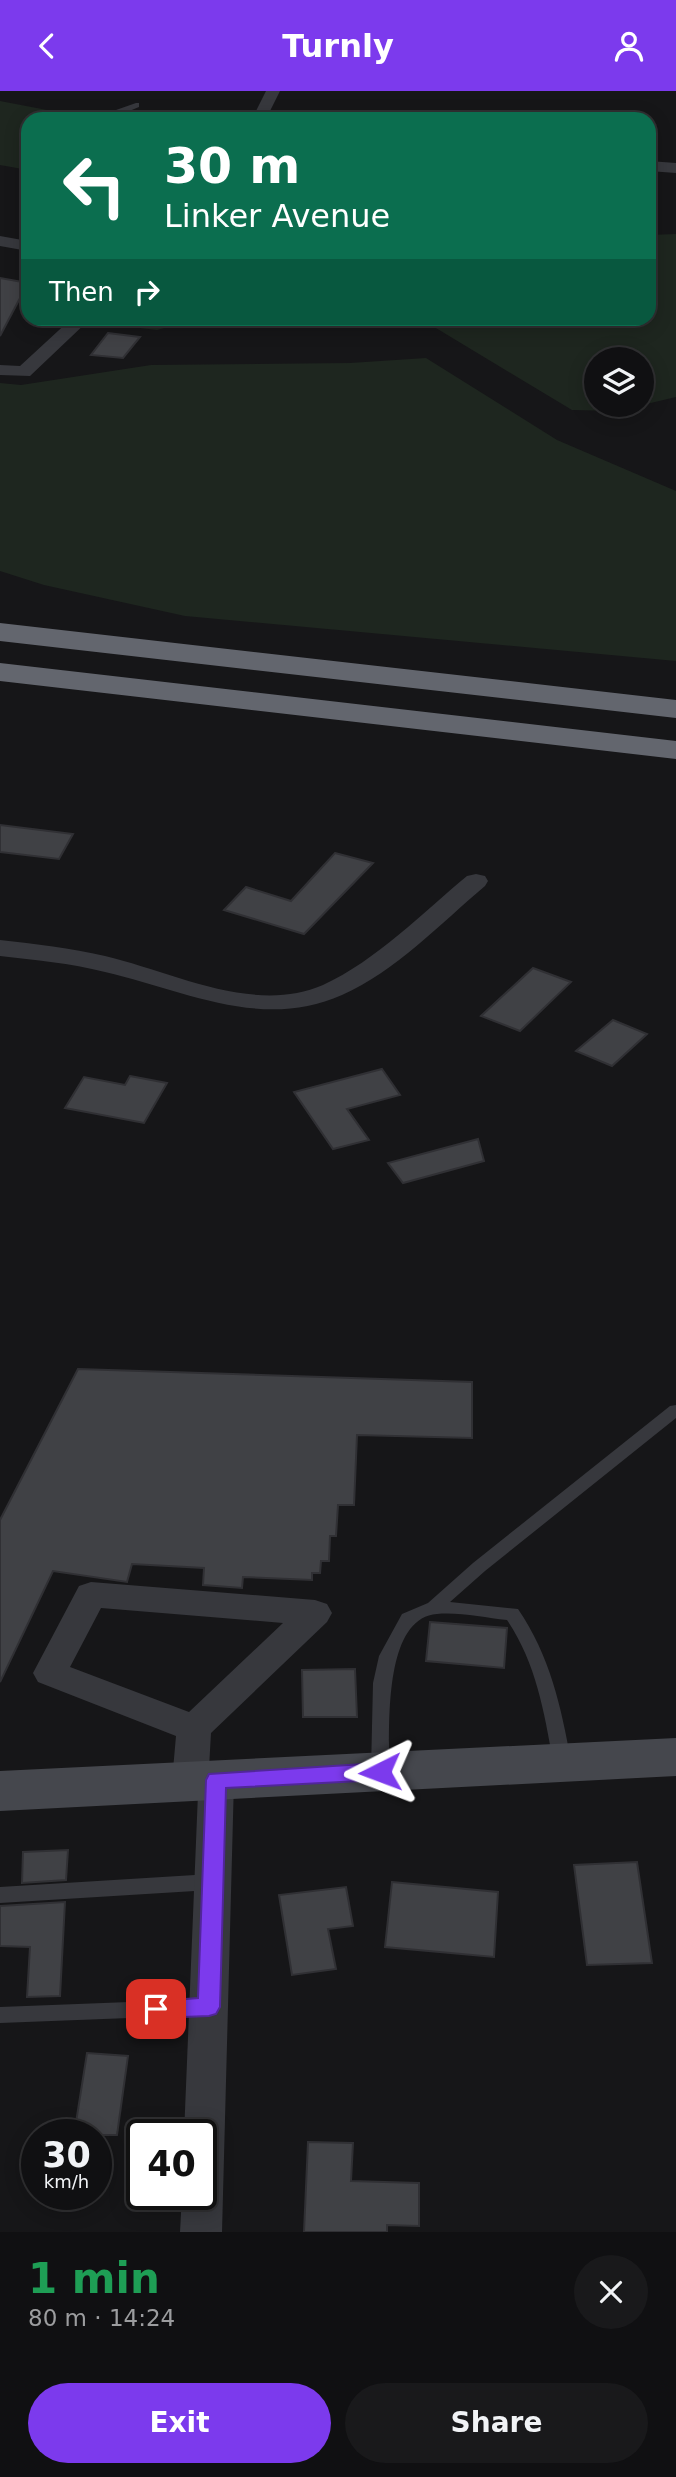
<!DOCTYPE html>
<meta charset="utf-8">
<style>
body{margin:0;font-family:"DejaVu Sans",sans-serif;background:#19191b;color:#f1f3f6;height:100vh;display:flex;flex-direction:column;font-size:26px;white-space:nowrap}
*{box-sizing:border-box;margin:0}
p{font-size:23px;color:#9c9d9f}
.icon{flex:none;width:38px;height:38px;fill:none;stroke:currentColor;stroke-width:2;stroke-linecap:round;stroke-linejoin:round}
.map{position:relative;height:2141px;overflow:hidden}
.details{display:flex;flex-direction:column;background:#101012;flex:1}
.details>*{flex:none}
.banner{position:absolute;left:21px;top:21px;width:635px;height:214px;border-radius:21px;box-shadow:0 4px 18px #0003,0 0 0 2px #303032;background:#0b6e4f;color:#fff;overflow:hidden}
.buttons{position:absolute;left:584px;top:256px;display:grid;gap:14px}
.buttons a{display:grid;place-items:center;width:70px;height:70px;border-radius:50%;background:#101012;box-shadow:0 4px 18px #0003,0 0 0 2px #303032;font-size:35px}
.speed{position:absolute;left:21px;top:2028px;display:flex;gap:14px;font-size:35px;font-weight:700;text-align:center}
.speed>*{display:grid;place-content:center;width:91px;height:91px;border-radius:50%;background:#101012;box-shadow:0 4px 18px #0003,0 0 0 2px #303032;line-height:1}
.speed small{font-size:18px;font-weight:400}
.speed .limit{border:4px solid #111;border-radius:10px;background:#fff;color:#111}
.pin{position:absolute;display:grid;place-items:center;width:60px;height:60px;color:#fff;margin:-30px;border-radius:14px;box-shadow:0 4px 10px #0006}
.me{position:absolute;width:77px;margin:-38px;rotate:267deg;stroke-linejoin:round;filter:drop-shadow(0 0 5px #0008)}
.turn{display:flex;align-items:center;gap:24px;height:147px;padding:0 28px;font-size:32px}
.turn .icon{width:91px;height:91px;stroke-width:2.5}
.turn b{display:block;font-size:49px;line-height:60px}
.then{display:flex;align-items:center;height:66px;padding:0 28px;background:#0003;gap:14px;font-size:26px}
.round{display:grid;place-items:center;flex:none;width:74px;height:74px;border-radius:37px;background:#19191b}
.summary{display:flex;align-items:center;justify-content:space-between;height:119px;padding:0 28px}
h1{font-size:42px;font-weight:800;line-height:52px;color:#1e9e55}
.button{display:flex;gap:14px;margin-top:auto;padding:14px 28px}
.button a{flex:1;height:80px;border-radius:42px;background:#7c3aed;color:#fff;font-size:28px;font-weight:800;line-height:80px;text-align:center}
.button a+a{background:#19191b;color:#f1f3f6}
header{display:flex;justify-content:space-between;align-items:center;height:91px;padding:0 28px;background:#7c3aed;color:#fff;font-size:32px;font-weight:800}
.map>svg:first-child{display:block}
</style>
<header><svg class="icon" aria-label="back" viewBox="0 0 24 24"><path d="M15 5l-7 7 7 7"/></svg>Turnly<svg class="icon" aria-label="person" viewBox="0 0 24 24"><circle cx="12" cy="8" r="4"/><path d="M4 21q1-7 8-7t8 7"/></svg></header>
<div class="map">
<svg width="676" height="2141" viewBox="0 0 676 2141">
<rect width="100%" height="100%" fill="#161618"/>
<path fill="#1e261f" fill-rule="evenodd" d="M0,10L94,28H28V79L0,74Z
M676,143V306L617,320L572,319L421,228H649V144ZM597,268H642V313H597Z
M93,228H196L157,239L89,231Z
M426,267L557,349L676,400V570L185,525L44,494L0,480V292L21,294L151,274L350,272Z"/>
<path fill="#404145" stroke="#303034" stroke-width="2" d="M0,187L28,192L0,245Z
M108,242L140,246L123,267L91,264Z
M0,734L73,743L59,768L0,761Z
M335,762L373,772L304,843L224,819L246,796L291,810Z
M533,877L571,891L520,940L481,925Z
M613,929L647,943L612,975L576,960Z
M382,978L400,1004L347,1018L369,1049L333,1058L294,1001Z
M130,985L167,992L144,1032L65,1017L84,986L125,994Z
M478,1048L484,1070L403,1092L388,1072Z
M78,1278L472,1291V1347L357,1344L354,1414H338L336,1445H330L329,1470H321L320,1482H312V1489L243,1486L242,1497L203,1494L204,1477L132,1473L127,1491L53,1480L0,1591V1429Z
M430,1531L507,1537L504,1577L426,1570Z
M355,1578L357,1626H303L302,1579Z
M68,1759L66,1789L22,1792L23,1761Z
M637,1771L652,1872L587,1874L574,1774Z
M392,1791L498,1801L494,1866L385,1856Z
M346,1796L353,1835L328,1838L336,1878L292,1884L279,1804Z
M65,1811L60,1905L27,1906L30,1856L0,1855V1815Z
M87,1962L128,1965L117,2044H74Z
M308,2051L353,2052L351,2090L419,2092V2135L387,2134V2141H304Z"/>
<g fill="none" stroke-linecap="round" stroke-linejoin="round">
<path fill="#37383d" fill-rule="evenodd" d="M136,12H139V16L122,23L115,28H107L116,19Z
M676,1314V1327L485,1480L450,1511L518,1518C550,1565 561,1615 571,1670L568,1675L562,1677L556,1675L553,1670C544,1620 536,1572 507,1529C485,1527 460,1521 437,1523C382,1527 390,1640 389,1679L386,1684L380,1686L374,1684L371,1679L373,1592L379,1565L402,1523L428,1512L473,1472L670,1315Z
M211,1783L218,1786L220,1791L218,1796L211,1799L0,1812V1796Z
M207,1908L214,1910L217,1916L214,1922L207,1924L0,1932V1916Z"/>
<path fill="#37383d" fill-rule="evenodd" d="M266,0H280L266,28H252Z
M649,70L676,72V82L649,80Z
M0,145L28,150V160L0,155Z
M71,228H90L30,285L0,284V274L20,275Z
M476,783L485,785L488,790L485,795C440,833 396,880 342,904C262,940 183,899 105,881C70,872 35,869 0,865V849C35,853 71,857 105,865C173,881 254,924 323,894C377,869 422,822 467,785Z
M91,1491L315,1509L327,1513L332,1522L327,1531L211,1642L209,1677L216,1675L229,1679L234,1689L222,2141H180L182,2104H201V2044H184L198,1702L190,1704L177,1700L172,1690L176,1645L38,1591L33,1582L79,1495ZM101,1517L283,1532L189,1621L70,1576Z"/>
<path fill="#45474d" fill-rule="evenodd" d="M676,1647V1685L0,1720V1680Z"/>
<path fill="#63666e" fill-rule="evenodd" d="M0,532L676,609V627L0,550Z
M0,572L676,650V668L0,590Z"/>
</g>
<path fill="#7c3aed" stroke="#51269a" stroke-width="2" d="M380,1672L387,1675L390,1681L387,1686L380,1689L226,1697L220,1916L216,1923L209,1925L156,1927L149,1925L145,1918L149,1911L198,1907L206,1689L209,1683Z"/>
</svg>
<div class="buttons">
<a><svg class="icon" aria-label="layers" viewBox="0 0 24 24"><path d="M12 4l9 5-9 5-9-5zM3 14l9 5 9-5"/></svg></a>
</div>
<div class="speed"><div>30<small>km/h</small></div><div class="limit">40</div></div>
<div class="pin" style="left:156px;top:1918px;background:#d93025"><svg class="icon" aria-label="arrive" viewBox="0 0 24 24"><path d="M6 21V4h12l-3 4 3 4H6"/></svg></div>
<svg class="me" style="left:380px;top:1681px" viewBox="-20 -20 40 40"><path d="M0-17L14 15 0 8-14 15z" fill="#7c3aed" stroke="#fff" stroke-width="4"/></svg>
<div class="banner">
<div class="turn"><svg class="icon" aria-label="left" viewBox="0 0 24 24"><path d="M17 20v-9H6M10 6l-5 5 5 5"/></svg><div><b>30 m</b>Linker Avenue</div></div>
<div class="then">Then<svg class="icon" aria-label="right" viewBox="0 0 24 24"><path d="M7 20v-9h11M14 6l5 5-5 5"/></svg></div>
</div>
</div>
<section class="details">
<div class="summary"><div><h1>1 min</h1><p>80 m · 14:24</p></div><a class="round"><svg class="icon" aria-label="close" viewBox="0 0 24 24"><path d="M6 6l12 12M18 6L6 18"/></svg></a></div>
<div class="button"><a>Exit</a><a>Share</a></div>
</section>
